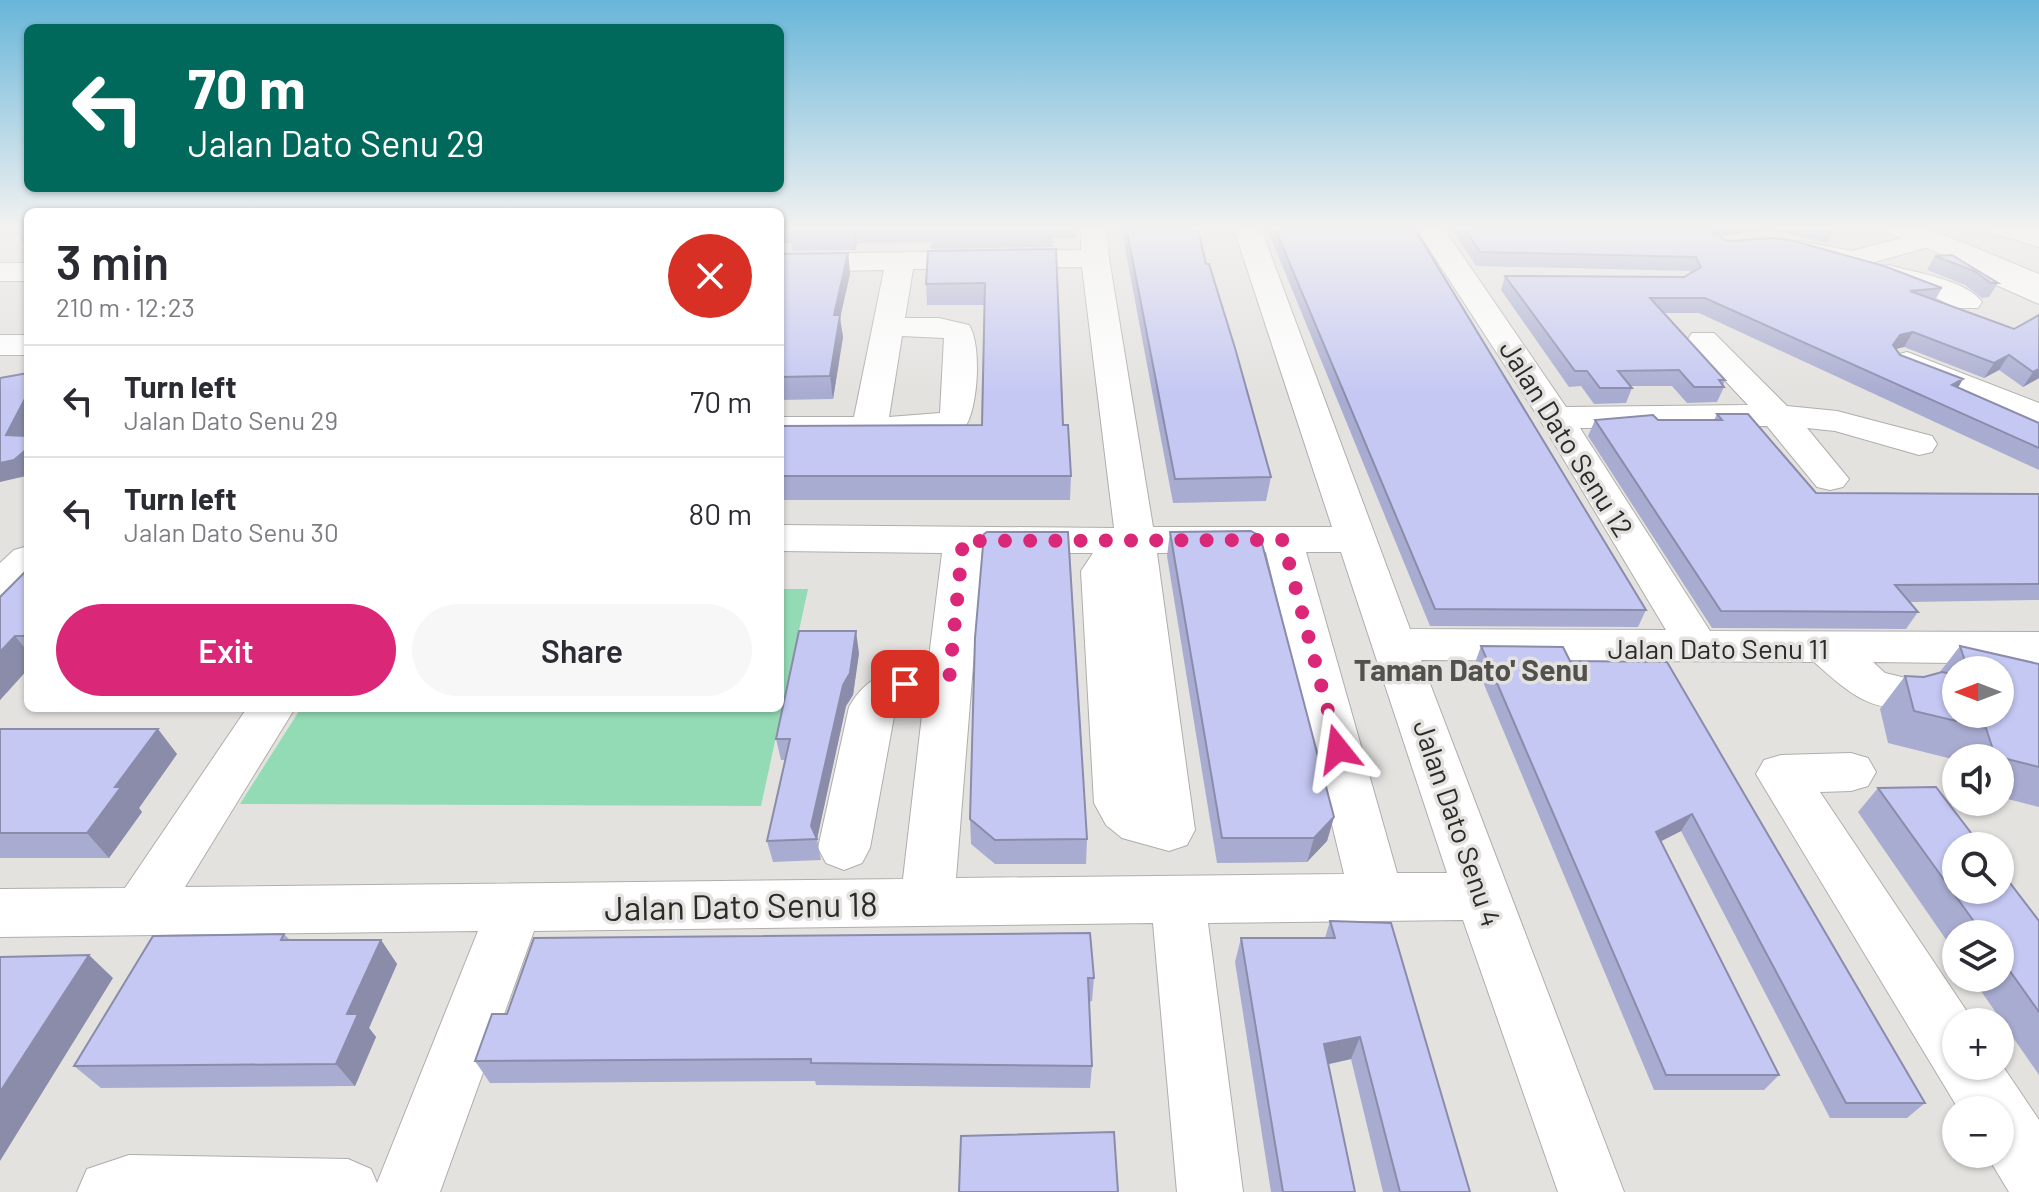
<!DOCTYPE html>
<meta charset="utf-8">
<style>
body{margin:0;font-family:Barlow,sans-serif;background:#f7f7f7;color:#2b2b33;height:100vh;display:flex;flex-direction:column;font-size:30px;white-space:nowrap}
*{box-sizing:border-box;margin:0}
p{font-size:26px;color:#7c7c81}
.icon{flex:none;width:44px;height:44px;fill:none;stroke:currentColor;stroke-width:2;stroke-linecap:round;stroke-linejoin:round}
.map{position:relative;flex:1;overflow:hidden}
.drawer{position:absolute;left:24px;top:208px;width:760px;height:504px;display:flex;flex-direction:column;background:#fff;border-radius:12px;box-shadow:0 2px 6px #0004}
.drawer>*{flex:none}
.banner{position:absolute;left:24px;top:24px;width:760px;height:168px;border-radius:12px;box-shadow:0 2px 6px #0004;background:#00695c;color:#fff;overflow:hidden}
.needle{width:52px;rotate:270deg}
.fabs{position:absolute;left:1942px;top:656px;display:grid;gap:16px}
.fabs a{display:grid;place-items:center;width:72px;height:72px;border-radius:50%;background:#fff;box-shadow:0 2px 6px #0004;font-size:40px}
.pin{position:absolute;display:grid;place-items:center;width:68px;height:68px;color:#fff;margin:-34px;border-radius:16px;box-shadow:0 4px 12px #0006}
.me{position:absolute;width:88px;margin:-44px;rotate:345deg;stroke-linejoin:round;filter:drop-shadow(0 0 6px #0008)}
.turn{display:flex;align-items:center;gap:28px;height:168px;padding:0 32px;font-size:36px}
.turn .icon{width:104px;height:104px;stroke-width:2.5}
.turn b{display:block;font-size:56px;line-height:68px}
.round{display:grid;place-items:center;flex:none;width:84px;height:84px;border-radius:42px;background:#f7f7f7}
.overview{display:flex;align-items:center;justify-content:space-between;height:136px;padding:0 32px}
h1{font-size:48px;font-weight:600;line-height:60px}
.action{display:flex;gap:16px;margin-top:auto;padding:16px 32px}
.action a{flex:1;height:92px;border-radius:48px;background:#db2777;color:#fff;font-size:32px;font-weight:600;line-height:92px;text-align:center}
.action a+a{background:#f7f7f7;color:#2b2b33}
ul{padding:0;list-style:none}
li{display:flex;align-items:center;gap:24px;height:112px;padding:0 32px;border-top:2px solid #e1e1e2}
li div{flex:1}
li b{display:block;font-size:30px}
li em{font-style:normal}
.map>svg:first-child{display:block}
</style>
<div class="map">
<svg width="2039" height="1192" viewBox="0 0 2039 1192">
<rect width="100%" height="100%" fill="#e4e2df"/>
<path fill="#93dbb5" d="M780,589H808L761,806L240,804L301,708H780Z"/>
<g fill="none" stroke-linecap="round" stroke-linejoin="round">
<g stroke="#afaeaa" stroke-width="2">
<path id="minor" d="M1081,226L1107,227L1109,258L1153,527H1332L1233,226H1260L1410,629L1666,630L1539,418L1417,230L1419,226H1446L1445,230L1566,407L1748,405L1687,340L1692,333H1714L1787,406L1837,411L1932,436L1937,444L1932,452L1919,455L1835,431L1807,428L1849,479L1843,487L1830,490L1817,487L1767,426L1580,428L1710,631L2039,632V664L1873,662L1885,673L1914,680L1921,692L1914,704C1872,717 1844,688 1814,662L1421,660L1624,1192H1558L1463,920L1208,923L1243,1192H1177L1153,923L534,931L440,1192H77L87,1169L129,1155L348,1159L371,1169L377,1183L478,931L0,937V889L125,888L247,708H295L185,887L903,879L924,698L910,700L895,711L870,848L862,863L844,870L826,863L818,848L849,707C866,676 894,666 928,665L942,553L780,551V525L1114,528L1082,267L913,269L905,318H939L969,325C982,344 978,409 965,427L931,438L780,439V417H854L884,270L780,272V254L1081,250ZM902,336L944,338L940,413L889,417ZM1266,552L1344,874L956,878L982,553H1093L1081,571L1094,803L1106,825L1122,838L1169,851L1187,845L1195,830L1157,553ZM1306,552H1341L1447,873H1397Z
M1915,234L1925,236L1929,242L1925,248L1853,268L1790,255L1786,249L1790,243L1800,241L1852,251Z
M1979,258L2039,284V304L1969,273L1965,267L1969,261Z
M0,263H28V281H0Z
M1888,265C1913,272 1967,280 1982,302L1978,308H1956L1924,292L1878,280L1874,274L1878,268Z
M0,335H28V355H0Z
M1907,352L2039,403V425L1896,369L1891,362L1896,355Z
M28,546V583L15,597L0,601V563L14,550Z
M1851,753L1868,758L1876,772L1868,786L1851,791L1820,792L1974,1022H1956V1066H2000V1062L2039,1120V1192H2009L1986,1154H2000V1110H1959L1756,774L1764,760L1781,755Z"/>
</g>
<g stroke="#afaeaa" stroke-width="2">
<path id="highway" d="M1883,226H1923L2039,274V294L1887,232Z
M1985,226L2039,229V247L1989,232Z"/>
</g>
<use href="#minor" fill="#fff" fill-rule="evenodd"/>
<use href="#highway" fill="#fff" fill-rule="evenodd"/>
</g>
<path fill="#a9acd1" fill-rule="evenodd" d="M13,226H28V249H27Z
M780,226H1076V238H1053V247L931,249V242L857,243L855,250L792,251L791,243H780Z
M1121,226H1197L1206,264L1271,477L1266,501L1173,503Z
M1266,226H1413L1646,610L1638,627L1430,626Z
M1450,226H1711L1713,231L1714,226H1832L1835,229L1828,243L1770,230L1720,236L1724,240L1942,288L1935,300L2014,329L2039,315V378L2023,387L1999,370L1984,378L1904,347L1896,349L1900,355L1958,387L2039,423V470L1699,313H1663L1725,380L1723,385L1724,387L1717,402L1687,403L1672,386H1631L1632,388L1626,403L1594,404L1581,386L1569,387L1501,290L1505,276L1684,277L1691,273L1690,271L1476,266Z
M1056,249L1063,425L1071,476L1070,500H780V426L982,425L984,305H927L926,284Z
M848,253L850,274L840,318L843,337L833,399L780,400V259Z
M1952,255L1998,283L1989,297L1982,298L1965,285L1927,270L1935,256Z
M1717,414L1816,493L2039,494V600L1909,602L1918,612L1906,629L1712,628L1588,436L1595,420H1714Z
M1170,532L1334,817L1327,841L1307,862L1217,863L1167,556Z
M28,569V669L0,700V597Z
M1481,646L1570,661L1925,1103L1907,1118H1830L1681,831L1661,841L1779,1075L1764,1090H1654L1475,663Z
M1960,646L2039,664V807L2000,797V758H1956V760L1888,743L1880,709L1905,676L1924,677L1939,673ZM1956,670H2000L1956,714Z
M859,653L853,695L846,706L817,839L821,860L773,862L767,841L785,760H781L776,739Z
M0,729L177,754L139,808L142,812L109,858H0Z
M1878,788L2039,921V1075L1972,978H2000V934H1956V954L1858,812Z
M970,819L1087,839L1086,864H995L971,844Z
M1330,921L1470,1192H1383L1351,1059L1328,1064L1355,1192H1271L1235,962L1241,938H1325Z
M284,934L290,940H381L397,964L369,1028L376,1037L355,1086L101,1088L74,1066Z
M1094,978L1092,1001L1089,1002L1092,1066L1090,1088L816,1085L815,1081L490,1083L475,1061L507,1014Z"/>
<path fill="#8a8caa" d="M853,226H855L857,243L855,250Z
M1721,226H1771L1770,230L1718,236L1712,247Z
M848,253L850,274L840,318L843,337L833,399L830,376L834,315Z
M1913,332L1904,347L1891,350L1893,345L1900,335Z
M2009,355L1999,370L1984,378L1994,363Z
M2039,369V378L2023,387L2033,372Z
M1963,379L1954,395L1952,385Z
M28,393V430L18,451L6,435Z
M28,448V474L26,476L0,482V463Z
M856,631L859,653L853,695L846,706L817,839L811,826Z
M15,636L28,652V669L0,700V652Z
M158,729L177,754L139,808L142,812L109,858L87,833L115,787Z
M1692,814L1681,831L1646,849L1656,832Z
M1334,817L1327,841L1307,862L1314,838Z
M381,940L397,964L369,1028L376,1037L355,1086L336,1064L347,1014Z
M89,955L113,978L0,1161V1092Z
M1360,1037L1351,1059L1316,1067L1324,1044Z"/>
<path fill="#c5c8f3" stroke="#8a8caa" stroke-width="2" d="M789,226H853L789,228Z
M1126,226H1197L1206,264H1209L1235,348L1271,477L1175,479Z
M1274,226H1413L1646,610L1435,609Z
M1463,226H1711L1714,235L1716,226H1721L1717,233L1724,240L1731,241L1773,238L1794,241L1884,266L1942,288L1910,291L2014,329L2039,315V369L2033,372L2009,355L1994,363L1913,332L1900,335L1893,345L1900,355L1963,379L1952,385L2039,423V448L1705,298H1650L1725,380H1719L1724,387H1694L1679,370L1618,371L1632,388H1600L1587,371H1575L1505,276L1684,277L1701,267L1696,257L1480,252Z
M1056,249L1063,425H1068L1071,476H780V426L982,425L985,283L926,284L928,251Z
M848,253L834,315H840L830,376L780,377V259L782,254Z
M1952,255L1998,283H1991L1974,271L1935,256Z
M28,373V393L6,435L28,436V448L14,460L0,463V378Z
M1717,414H1748L1816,493L2039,494V584L1895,585L1918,612L1721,611L1595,420L1653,415L1658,420H1722Z
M1251,531L1260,536L1334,817L1314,838H1222L1170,532Z
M987,532H1068L1087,839L995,840L970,819L975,638L984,534Z
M28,569V636H15L0,652V597Z
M799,631H856L850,673L843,685L811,826L817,839L767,841L790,739H776Z
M1481,646L1563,647L1570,661L1667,662L1925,1103H1846L1692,814L1656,832L1779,1075H1666Z
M1960,646L2039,664V767L1995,756L1986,728L1914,711L1905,676L1924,677L1942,672L1956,675V714H2000V670H1968Z
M0,729H158L115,787H121L87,833H0Z
M1936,787L1981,846H1956V890H2000V870L2039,921V1012L2000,957V934H1983L1878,788Z
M1330,921L1391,923L1470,1192H1400L1360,1037L1324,1044L1355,1192H1283L1241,938H1335Z
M1090,933L1094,978H1088L1092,1066L811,1063V1059L475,1061L492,1014H507L534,938Z
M284,934L281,940H381L347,1014H358L336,1064L74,1066L153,936Z
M89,955L0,1092V957Z
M1114,1132L1118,1192H959L961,1136Z"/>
<linearGradient id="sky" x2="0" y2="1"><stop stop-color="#68b6d9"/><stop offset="0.58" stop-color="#f3f2f1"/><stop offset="1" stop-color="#f3f2f1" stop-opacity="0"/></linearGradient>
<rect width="2039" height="393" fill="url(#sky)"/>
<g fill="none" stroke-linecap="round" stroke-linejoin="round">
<path stroke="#db2777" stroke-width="14" stroke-dasharray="0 25.2" d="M905,684L949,681L963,541L1283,540L1338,749"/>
</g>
<g text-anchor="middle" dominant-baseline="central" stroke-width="7" stroke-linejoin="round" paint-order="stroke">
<g font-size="28" fill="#2b2a29" stroke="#e4e2df">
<text transform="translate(1567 438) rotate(58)">Jalan Dato Senu 12</text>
<text x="1718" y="648">Jalan Dato Senu 11</text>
<text transform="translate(1458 823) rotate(71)">Jalan Dato Senu 4</text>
</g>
<g font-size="30" font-weight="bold" fill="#52514e" stroke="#e4e2df">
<text x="1471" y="669">Taman Dato' Senu</text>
</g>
<g font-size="34" fill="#2b2a29" stroke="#e4e2df">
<text transform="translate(741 905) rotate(-1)">Jalan Dato Senu 18</text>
</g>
</g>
</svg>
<div class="fabs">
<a><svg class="needle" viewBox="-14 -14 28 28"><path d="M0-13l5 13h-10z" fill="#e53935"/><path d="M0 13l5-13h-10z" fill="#7c7c81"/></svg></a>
<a><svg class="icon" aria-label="sound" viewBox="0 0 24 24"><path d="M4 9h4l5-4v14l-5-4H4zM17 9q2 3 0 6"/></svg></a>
<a><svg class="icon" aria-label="search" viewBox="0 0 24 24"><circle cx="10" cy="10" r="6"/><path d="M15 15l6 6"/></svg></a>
<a><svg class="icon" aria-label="layers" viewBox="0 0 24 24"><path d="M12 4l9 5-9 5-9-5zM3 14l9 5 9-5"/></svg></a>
<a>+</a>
<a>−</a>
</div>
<div class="pin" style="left:905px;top:684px;background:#d93025"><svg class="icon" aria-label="arrive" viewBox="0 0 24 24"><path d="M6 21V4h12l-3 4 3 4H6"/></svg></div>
<svg class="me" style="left:1338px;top:749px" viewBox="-20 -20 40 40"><path d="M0-17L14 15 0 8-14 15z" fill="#db2777" stroke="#fff" stroke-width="4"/></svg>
<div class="banner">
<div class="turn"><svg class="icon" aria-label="left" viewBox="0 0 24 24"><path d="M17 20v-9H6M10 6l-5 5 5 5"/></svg><div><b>70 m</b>Jalan Dato Senu 29</div></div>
</div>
<section class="drawer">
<div class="overview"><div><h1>3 min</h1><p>210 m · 12:23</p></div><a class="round" style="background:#d93025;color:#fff"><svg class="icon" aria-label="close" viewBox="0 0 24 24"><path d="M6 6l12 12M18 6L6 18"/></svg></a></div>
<ul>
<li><svg class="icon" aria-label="left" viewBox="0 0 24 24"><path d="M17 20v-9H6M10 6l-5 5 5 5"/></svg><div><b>Turn left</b><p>Jalan Dato Senu 29</p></div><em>70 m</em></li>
<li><svg class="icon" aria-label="left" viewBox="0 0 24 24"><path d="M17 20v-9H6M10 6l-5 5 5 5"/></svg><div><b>Turn left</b><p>Jalan Dato Senu 30</p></div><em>80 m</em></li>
</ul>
<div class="action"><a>Exit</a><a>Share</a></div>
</section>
</div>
